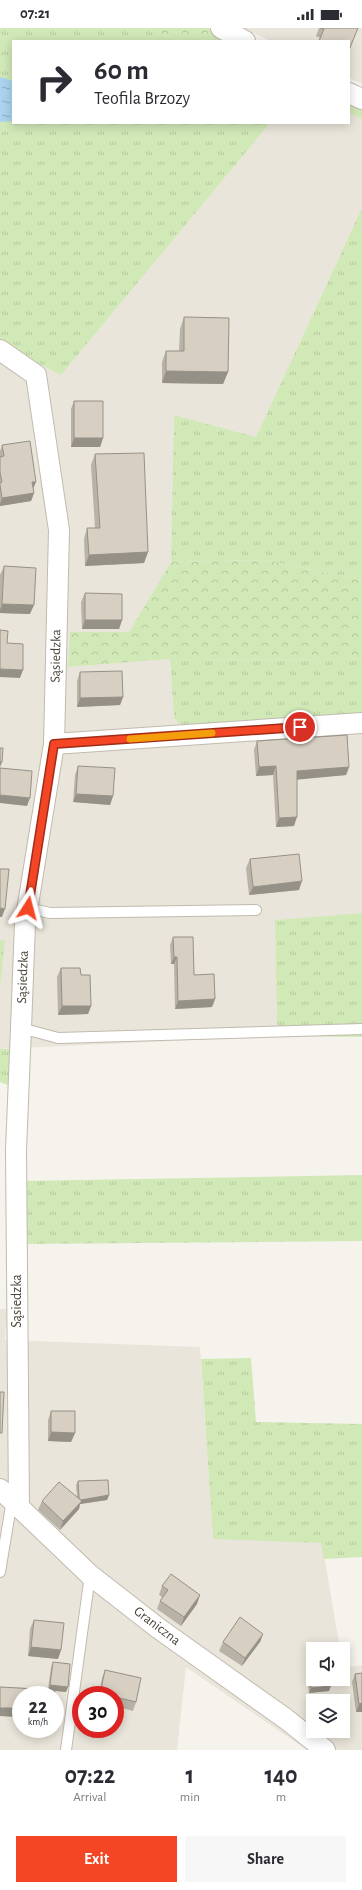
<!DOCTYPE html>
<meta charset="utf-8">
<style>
body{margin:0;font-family:"Alegreya Sans",sans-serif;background:#f7f7f7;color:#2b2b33;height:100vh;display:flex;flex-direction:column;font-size:15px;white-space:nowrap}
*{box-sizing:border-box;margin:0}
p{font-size:13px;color:#7c7c81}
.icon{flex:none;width:22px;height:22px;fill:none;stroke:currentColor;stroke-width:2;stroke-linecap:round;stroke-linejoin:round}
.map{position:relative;height:1722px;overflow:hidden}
.details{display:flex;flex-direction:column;background:#fff;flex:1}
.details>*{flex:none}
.banner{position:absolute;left:12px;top:12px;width:338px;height:84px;border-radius:0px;box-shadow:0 2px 10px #0003;background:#fff;color:#2b2b33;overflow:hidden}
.fabs{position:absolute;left:306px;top:1614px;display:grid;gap:8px}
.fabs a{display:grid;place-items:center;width:44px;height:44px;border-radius:0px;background:#fff;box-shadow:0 2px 10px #0003;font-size:20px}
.speed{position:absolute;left:12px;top:1658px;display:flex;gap:8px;font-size:20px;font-weight:700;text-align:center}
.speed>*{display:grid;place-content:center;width:52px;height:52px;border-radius:50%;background:#fff;box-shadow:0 2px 10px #0003;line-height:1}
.speed small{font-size:10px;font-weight:400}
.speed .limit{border:6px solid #d22;background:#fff;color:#111}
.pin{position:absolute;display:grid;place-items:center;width:34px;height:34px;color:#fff;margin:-17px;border:2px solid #fff;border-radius:50%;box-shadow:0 1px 4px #0007}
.me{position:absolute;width:44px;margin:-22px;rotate:9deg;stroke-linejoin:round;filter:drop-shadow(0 0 3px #0008)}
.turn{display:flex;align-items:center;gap:14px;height:84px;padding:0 16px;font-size:18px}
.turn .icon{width:52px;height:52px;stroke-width:2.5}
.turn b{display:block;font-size:28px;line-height:34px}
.eta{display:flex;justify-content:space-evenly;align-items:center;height:68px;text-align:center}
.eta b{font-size:24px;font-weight:700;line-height:28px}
.cta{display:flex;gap:8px;margin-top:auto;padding:8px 16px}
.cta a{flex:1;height:46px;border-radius:0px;background:#f44525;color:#fff;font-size:16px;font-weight:700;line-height:46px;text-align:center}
.cta a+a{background:#f7f7f7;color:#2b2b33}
.status{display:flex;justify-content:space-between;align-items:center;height:28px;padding:0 20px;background:#fff;direction:ltr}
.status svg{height:11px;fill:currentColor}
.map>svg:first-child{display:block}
</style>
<div class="status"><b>07:21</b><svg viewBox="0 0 49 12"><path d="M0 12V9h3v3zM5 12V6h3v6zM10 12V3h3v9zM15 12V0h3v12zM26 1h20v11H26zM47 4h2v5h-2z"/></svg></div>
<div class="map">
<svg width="362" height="1722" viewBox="0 0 362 1722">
<defs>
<pattern id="grass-tufts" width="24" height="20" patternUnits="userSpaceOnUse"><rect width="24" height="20" fill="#d1e8b7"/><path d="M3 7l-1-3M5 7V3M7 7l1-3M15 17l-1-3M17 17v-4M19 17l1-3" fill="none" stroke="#b5c89e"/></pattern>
<pattern id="forest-crowns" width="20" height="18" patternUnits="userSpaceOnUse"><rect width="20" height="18" fill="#d1e8b7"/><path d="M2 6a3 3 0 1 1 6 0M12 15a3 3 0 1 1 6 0" fill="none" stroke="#b5c89e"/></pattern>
<pattern id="water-ripples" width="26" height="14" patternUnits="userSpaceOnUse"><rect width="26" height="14" fill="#abd3ef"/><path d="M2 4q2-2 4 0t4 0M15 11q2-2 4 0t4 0" fill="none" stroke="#8dadc3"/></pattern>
</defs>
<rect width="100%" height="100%" fill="#f5f3ec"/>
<path fill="#e9e5da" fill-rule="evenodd" d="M243,0H362V56L349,50V13H271Z
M349,85L362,91V180L256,409L174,387L171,534L129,604H70L68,639L170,631L174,690L201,715L362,702V885L275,892L277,1008L0,1021V961L5,912H0V315L61,347L270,95H349Z
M0,1281H7L5,1312L200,1319L213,1510L322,1515L340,1621H313V1651H343V1640L362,1637V1722H307L186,1639L177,1722H0ZM21,1667H55V1701H21ZM81,1667H115V1701H81ZM313,1673H343V1703H313Z"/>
<path fill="url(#grass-tufts)" d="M0,0H144L183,13H13V95H270L61,347L0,315Z
M349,76L362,82V91L349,85Z
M362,180V552L264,532L171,534L174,387L256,409Z
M362,630V686L183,699L174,690L170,631L338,632Z
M362,885V1009L277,1008L275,892Z
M0,912H5L0,961Z
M0,1021H13L8,1057L0,1054Z
M362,1147V1213L20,1216L23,1153Z
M251,1330L256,1394L362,1396V1529L324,1531L321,1515L213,1511L201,1331Z"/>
<path fill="url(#forest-crowns)" d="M144,0H208L230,13H183Z
M264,532L362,552V630L338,632L170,631L68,639L70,604H129L171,534Z"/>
<path fill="url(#water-ripples)" d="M0,49L13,53V93L0,94Z"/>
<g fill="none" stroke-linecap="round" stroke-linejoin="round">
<g stroke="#c1bbae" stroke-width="12">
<path id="service" d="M27,880L50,885L256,882
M21,1000L58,1010L362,1001
M0,1544L12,1472
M66,1722L90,1547"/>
</g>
<g stroke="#c1bbae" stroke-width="22">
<path id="minor" d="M221,0L245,13
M349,65L362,71
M0,322L36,347L59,502L54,716L25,895L21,1000L16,1122L19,1479
M54,716L362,695
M0,1461L90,1547L158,1600L286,1691L325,1722"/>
</g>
<use href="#service" stroke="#fff" stroke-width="10"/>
<use href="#minor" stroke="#fff" stroke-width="20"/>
</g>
<path fill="#b9b2a6" d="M319,0H358L320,10L316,8Z
M184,289L228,344L223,356L162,355V334L166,323H179L180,301Z
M74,373L103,410L100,419H71V381Z
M2,417L33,461L34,465L31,473L0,478V423Z
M95,426L148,524L144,535L85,538L84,511L87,500H95L91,437Z
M4,538L30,586L0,585V547Z
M85,565L122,592L119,601H82L81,574Z
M80,644L123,669L120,677L77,679V653Z
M257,713L349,739L346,747L297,751L294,798L276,799L273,747L256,748L254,722Z
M78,738L113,768L110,777L73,774L75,747Z
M250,831L299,862L249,867L246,840Z
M173,909L194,947L215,971L212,979L175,981L174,936H171L170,917Z
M61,940L81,947L91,978L88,986L58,987L57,949Z
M51,1383L75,1405L71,1414L48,1413V1392Z
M78,1453L109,1467L107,1472L80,1476L79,1481L60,1502L38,1482L42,1473L77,1469L76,1457Z
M162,1558L197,1576L181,1598L157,1581L160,1573L162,1569L159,1567Z
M34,1592L61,1622L58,1631L28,1628L30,1601Z
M263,1606L260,1614L242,1638L219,1623L223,1614Z
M53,1634L68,1659L66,1664L55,1663L21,1689L0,1688V1659L48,1661L51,1639Z
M309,1641L329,1663L309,1665L307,1646Z
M105,1642L136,1674L133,1683L115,1678V1667H99L102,1650Z
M362,1645V1684H356L352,1654L355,1646Z"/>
<path fill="#969187" d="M166,343L228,344L223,356L162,355Z
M74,410H103L100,419H71Z
M32,454H36L33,461Z
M34,465L31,473L0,478V476L2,470Z
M148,524L144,535L85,538L89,527Z
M2,576L34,577L30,586L0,585V582Z
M85,592H122L119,601H82Z
M0,641L23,642L20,650L0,649Z
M123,669L120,677L77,679L80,670Z
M0,734H2L0,739Z
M276,738L273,747L256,748L259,739Z
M349,739L346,747L294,752L297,743Z
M76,766L113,768L110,777L73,774Z
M0,767L30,770L27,778L0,775Z
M297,789L294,798L276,799L279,790Z
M302,853L299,862L249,867L253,859Z
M0,880L5,881L2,889H0Z
M174,929H177L174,936H171Z
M215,971L212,979L175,981L178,973Z
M62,978H91L88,986L58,987Z
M51,1404L75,1405L71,1414L48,1413Z
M109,1467L107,1472L80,1476L79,1481L60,1502L63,1493L79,1472Z
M200,1567L197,1576L181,1598L184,1589Z
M263,1606L260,1614L242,1638L245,1630Z
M31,1619L61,1622L58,1631L28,1628Z
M50,1657L68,1659L66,1664L48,1662Z
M331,1658L329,1663L309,1665L311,1660Z
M362,1675V1684H356L359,1676Z
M0,1680H21V1689L0,1688Z"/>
<path fill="#d7cfc1" stroke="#969187" d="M320,0H358L349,22V13H319L324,1Z
M184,289L229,290L228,344L166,343V323H184Z
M74,373H103V410H74Z
M30,413L36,454H32L34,465L2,470L0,457V455L2,454L0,444V429L4,428L2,417Z
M144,425L148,524L89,527L87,500H100L95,426Z
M4,538L36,540L34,577L2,576Z
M85,565L122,566V592H85Z
M0,602L8,603L7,615L23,616V642L0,641Z
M122,643L123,669L80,670V644Z
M347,707L349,739L297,743V789L279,790L276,738L259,739L257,713Z
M0,720H3L2,734H0Z
M78,738L115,740L113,768L76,766Z
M0,740L32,743L30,770L0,767Z
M299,826L302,853L253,859L250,831Z
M0,841H9L5,881L0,880Z
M173,909H193L194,947L214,946L215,971L178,973L177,929H174Z
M61,940H80L81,947H90L91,978H62Z
M0,1364H4L2,1405H0Z
M51,1383H75V1405L51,1404Z
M108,1452L109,1467L81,1472L79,1470L78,1453Z
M59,1454L82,1473L63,1493L42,1473Z
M171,1546L200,1567L184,1589L160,1573L168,1562L162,1558Z
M240,1589L263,1606L245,1630L223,1614Z
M34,1592L64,1595L61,1622L31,1619Z
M53,1634L70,1636L68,1659L50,1657Z
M309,1641H313V1651H330L331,1658L311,1660Z
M105,1642L141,1650L136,1674L115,1669V1667H106L100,1666Z
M362,1645V1675L359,1676L355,1646Z
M0,1659L55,1662L54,1667H21V1680H0Z"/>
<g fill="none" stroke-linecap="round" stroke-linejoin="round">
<g stroke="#9f2d18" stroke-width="10">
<path id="route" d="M28,880L54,716L300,699"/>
</g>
<use href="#route" stroke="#f44525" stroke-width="7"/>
<path stroke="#f59e0b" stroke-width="7" d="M130,711L212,705"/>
</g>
<g text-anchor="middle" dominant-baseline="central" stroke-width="4" stroke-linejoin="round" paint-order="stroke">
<g font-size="14" fill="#4a4439" stroke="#fff">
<text transform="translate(56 628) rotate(-89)">Sąsiedzka</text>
<text transform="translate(23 949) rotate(-88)">Sąsiedzka</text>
<text transform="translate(17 1273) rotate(-90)">Sąsiedzka</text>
<text transform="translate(157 1598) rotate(37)">Graniczna</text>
</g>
</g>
</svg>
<div class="fabs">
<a><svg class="icon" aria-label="sound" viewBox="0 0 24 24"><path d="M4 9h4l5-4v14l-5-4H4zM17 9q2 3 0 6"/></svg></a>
<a><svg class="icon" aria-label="layers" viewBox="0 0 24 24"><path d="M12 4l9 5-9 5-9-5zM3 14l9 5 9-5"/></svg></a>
</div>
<div class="speed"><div>22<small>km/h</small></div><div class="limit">30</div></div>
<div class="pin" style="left:300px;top:699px;background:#d93025"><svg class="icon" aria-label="arrive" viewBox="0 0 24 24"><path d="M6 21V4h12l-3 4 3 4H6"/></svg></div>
<svg class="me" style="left:28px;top:880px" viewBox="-20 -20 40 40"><path d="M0-17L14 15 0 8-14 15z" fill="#f44525" stroke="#fff" stroke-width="4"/></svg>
<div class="banner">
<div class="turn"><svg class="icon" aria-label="right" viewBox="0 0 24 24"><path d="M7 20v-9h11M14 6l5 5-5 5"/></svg><div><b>60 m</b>Teofila Brzozy</div></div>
</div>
</div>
<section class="details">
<div class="eta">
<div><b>07:22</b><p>Arrival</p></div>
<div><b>1</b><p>min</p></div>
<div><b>140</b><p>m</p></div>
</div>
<div class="cta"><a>Exit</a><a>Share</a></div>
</section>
